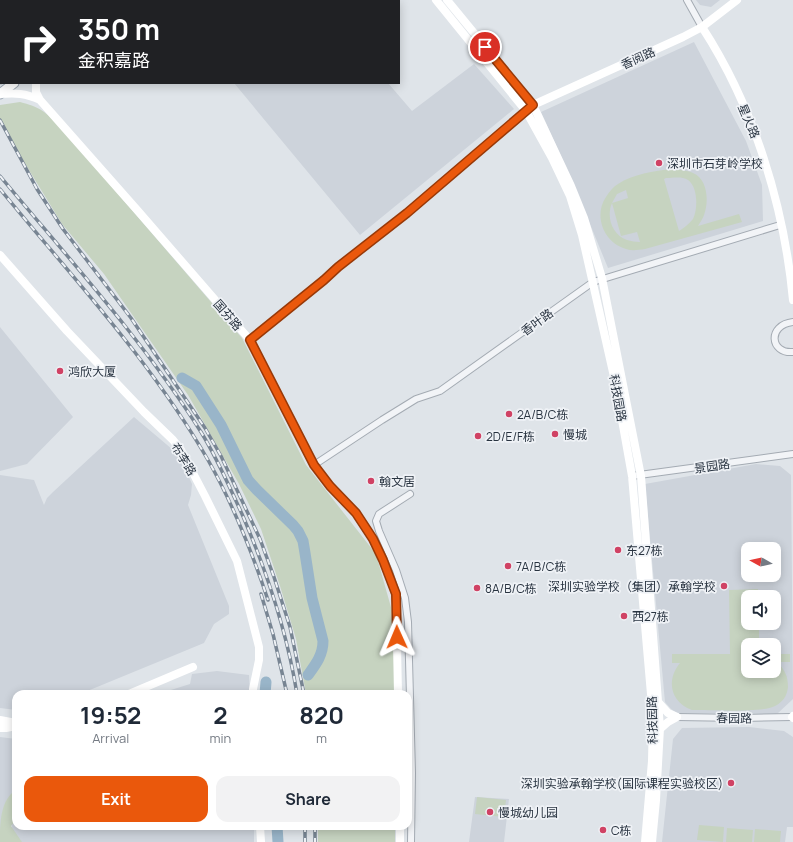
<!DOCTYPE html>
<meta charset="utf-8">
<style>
body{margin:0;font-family:Manrope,"Noto Sans SC",sans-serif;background:#f2f2f3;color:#1f2937;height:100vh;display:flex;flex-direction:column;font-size:15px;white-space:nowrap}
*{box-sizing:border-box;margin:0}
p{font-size:13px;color:#747a83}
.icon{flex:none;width:22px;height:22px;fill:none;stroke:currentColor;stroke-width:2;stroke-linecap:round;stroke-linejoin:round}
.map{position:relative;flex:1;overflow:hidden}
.side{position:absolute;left:12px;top:690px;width:400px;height:140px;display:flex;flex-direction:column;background:#fff;border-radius:12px;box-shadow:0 2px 10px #0003}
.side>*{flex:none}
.guide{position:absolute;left:0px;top:0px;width:400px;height:84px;box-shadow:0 2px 10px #0003;background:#202124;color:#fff;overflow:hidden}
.needle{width:26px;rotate:278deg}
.fabs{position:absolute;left:741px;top:542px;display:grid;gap:8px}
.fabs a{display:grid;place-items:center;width:40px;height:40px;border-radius:8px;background:#fff;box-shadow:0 2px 10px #0003;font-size:20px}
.pin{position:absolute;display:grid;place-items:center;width:34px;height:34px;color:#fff;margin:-17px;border:2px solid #fff;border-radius:50%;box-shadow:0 1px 4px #0007}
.me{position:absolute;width:44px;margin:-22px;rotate:359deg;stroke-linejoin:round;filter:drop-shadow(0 0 3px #0008)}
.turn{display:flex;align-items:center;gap:14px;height:84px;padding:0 12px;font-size:18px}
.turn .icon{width:52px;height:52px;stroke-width:2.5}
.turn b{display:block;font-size:28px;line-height:34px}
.eta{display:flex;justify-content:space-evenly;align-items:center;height:68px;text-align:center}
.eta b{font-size:24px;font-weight:700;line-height:28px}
.action{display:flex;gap:8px;margin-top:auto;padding:8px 12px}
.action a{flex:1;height:46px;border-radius:12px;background:#ea580c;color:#fff;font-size:16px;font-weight:700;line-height:46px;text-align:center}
.action a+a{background:#f2f2f3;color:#1f2937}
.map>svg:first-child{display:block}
</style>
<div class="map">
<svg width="793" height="842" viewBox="0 0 793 842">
<rect width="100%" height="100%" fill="#dfe4e9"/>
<path fill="#cdd3db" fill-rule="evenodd" d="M696,0H720L711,7L700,5Z
M694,42L746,141L762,185L763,221L608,268L574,185L541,112Z
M474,64L514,109L360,235L234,83H388L412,111Z
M0,327L73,417L27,464L0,471Z
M134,417L179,455L192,484L191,495L188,505L229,606V614L214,624L204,643L80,694H16V710L0,708V475L34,480L44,505L47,498L53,492Z
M756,464L780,466L791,475L793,699L777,714L677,713L671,709L665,702L645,484ZM748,549H774V575H748ZM748,597H774V623H748ZM748,645H774V671H748Z
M217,671L249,675L250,694H158L190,684L192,674Z
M749,727L784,731L793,737V827H787L785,842H662L673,739L682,728Z
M0,737L16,739V794L3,842H0Z
M475,797L509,799L504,842H469Z
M16,808V826H254V842H13L11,816Z"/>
<path fill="#c6d3c0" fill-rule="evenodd" d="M20,102C39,107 43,110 57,123L242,338L306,465L376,554L394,618L395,694H306L296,639L280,586L261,529L239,484L188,395L104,274L62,224L5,131L0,121V105Z
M672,169C679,170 687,170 693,173C708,179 709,202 704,215C703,219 700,222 698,226L739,214L742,222L645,249C638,250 632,251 626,249C604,243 593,216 606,197C609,192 613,187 618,184C633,174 654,171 672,169ZM666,178C673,178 682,176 688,180C698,187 698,209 693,219C689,224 684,228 679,231L664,179ZM626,190L628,198L612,203L617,194ZM612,203L621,236L637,232L640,242C636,242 631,241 627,240C612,235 606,217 612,203Z
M758,589V597H748V623H759V645H748V671H774V654H790V662H777C785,670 788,676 788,687C787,696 783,702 775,706C762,713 710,710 692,710C670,702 666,680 680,663H672V654H730L729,590Z
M16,790V820L11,826L22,842H0C0,824 0,800 16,790Z
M477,797L506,800L504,817L475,814Z
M699,825L724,827L723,842L697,840Z
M318,826H395V842H318Z
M727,828L753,830L752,842H726Z
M755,829L781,831L780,842H754Z"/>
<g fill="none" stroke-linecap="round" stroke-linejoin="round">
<path stroke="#99b5c9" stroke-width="11" d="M182,378L196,386L221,425L248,480L257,490L293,525L298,531L303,541L305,553L312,598L323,641C323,655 316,664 308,675
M265,694L266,682
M277,826L278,842"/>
<g stroke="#a4abb3" stroke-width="8">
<path id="street" d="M687,0L702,27
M793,322C767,325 770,354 793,352
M314,465L382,420L416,399L440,391L593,282L780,225
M632,476L793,454
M410,494L379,514L376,521L379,531L396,570L405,598L408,622L412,773L411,842
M677,717L742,718L792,717"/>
</g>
<g stroke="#9ea9b5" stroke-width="11">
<path id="primary" d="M92,1L94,0
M117,1L118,0
M0,79L1,78
M0,94L14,83"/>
</g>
<use href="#street" stroke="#f2f4f7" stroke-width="6"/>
<path stroke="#fff" stroke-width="8" d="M436,0L526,111L552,158L570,196L582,235L615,381L632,476L653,717L652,761L645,842
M447,0L533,105L571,186L584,218L602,278L641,476L660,728L656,800L652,842
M702,27C754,107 784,205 793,300
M36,83V92L40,100L138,211L250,340L314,465L330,486L356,513L373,539L383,560L396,594L398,694
M0,94C16,93 25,93 40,100
M0,255L67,331L144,412L173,440L181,450L205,496L237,561L259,647V660L253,689V694
M250,340L325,280L338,267L407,213L533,105L683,37L702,27L737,0
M129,694L193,667
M659,703L668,713L677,717
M793,716L792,717L793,718
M0,720L16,723
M0,728H6L16,726
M660,729L668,722L677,717
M260,826L261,842
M400,826V842"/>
<use href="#primary" stroke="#fff" stroke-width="9"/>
<g stroke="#788593" stroke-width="3.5">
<path id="rail" d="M0,120L37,189L63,229L131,318L205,428L221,456L260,539L274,577L290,627L304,694
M0,176C69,259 143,340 201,432C217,458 229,486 242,514C267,572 287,632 297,694
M0,189C72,277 151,361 208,460C233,504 252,552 268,600
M261,594L273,634L287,694
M305,826V842
M315,826V842"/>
</g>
<use href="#rail" stroke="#eff2f6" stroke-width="2" stroke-dasharray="6" stroke-linecap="butt"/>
</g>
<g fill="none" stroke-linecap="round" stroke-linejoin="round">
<g stroke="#983908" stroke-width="10">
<path id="route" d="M397,637L396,594L383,560L373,539L356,513L330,486L314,465L250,340L324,280L338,267L407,213L533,105L485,47"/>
</g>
<use href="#route" stroke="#ea580c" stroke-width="7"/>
</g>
<g fill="#d04264" stroke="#eff2f6" stroke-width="1.5">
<circle cx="659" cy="163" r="4"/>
<circle cx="60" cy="371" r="4"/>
<circle cx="509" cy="414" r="4"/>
<circle cx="555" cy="434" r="4"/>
<circle cx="478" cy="436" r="4"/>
<circle cx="371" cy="481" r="4"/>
<circle cx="618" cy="550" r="4"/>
<circle cx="508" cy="566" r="4"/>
<circle cx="724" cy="586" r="4"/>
<circle cx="477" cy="588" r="4"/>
<circle cx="624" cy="616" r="4"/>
<circle cx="731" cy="783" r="4"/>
<circle cx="490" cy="812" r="4"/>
<circle cx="603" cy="830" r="4"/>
</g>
<g text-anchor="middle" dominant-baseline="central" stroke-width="3.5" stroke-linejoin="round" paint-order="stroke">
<g font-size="12" fill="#283340" stroke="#eff2f6">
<text transform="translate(638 58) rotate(-24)">香阅路</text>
<text transform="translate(749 121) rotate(67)">星火路</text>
<text transform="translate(228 315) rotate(49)">国芬路</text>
<text transform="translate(537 322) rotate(-36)">香叶路</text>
<text transform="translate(618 398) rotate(80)">科技园路</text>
<text transform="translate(184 459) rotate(59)">布李路</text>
<text transform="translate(712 466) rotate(-8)">景园路</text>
<text transform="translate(734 718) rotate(1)">春园路</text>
<text transform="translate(652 720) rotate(-91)">科技园路</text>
</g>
<g font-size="12" fill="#283340" stroke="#eff2f6" text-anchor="start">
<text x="667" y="163">深圳市石芽岭学校</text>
<text x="68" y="371">鸿欣大厦</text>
<text x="517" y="414">2A/B/C栋</text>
<text x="563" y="434">慢城</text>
<text x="486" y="436">2D/E/F栋</text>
<text x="379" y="481">翰文居</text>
<text x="626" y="550">东27栋</text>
<text x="516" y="566">7A/B/C栋</text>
<text x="716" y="586" text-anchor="end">深圳实验学校（集团）承翰学校</text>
<text x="485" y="588">8A/B/C栋</text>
<text x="632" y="616">西27栋</text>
<text x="723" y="783" text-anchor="end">深圳实验承翰学校(国际课程实验校区)</text>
<text x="498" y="812">慢城幼儿园</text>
<text x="611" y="830">C栋</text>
</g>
</g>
</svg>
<div class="fabs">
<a><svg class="needle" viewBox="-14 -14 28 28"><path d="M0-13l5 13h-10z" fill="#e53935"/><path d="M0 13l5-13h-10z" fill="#747a83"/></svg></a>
<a><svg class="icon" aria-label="sound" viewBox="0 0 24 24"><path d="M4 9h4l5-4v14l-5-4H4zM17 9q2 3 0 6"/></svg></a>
<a><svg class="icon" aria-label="layers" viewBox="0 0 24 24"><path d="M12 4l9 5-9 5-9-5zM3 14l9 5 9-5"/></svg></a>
</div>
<div class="pin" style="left:485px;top:47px;background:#d93025"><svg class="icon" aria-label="arrive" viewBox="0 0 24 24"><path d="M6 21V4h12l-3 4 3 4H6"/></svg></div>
<svg class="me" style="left:397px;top:637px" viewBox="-20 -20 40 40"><path d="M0-17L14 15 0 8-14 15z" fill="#ea580c" stroke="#fff" stroke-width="4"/></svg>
<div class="guide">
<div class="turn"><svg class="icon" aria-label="right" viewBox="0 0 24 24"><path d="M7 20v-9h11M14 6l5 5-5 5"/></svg><div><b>350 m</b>金积嘉路</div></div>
</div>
<section class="side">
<div class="eta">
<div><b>19:52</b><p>Arrival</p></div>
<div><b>2</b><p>min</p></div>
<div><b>820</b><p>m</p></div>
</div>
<div class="action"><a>Exit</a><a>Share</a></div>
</section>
</div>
